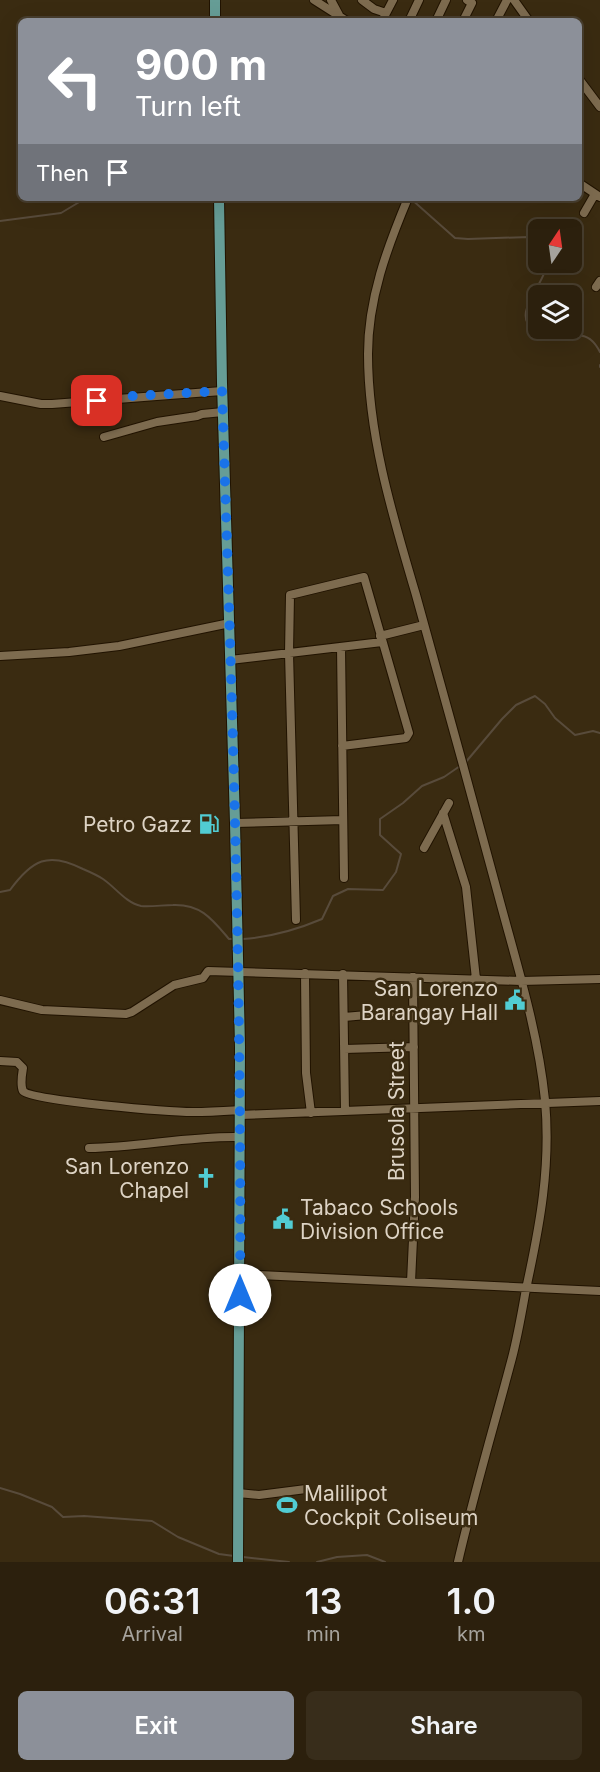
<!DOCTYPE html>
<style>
body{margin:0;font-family:Inter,sans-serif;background:#382d1b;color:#f1f3f6;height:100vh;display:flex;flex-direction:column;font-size:22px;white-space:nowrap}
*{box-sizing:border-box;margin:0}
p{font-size:20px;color:#a6a39d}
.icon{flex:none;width:33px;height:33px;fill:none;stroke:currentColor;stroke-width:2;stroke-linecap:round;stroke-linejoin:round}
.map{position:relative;height:1562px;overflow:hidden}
.sheet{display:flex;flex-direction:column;background:#2c200d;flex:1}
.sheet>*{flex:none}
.hud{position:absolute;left:18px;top:18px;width:564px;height:183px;border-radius:9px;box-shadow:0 6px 24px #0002,0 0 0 2px #483e2e;background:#8c9099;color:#fff;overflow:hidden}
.needle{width:39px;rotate:13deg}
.tools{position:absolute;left:528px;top:219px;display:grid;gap:12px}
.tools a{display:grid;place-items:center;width:54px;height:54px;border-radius:9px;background:#2c200d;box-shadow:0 6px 24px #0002,0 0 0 2px #483e2e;font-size:30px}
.pin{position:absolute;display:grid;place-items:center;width:51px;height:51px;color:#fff;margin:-26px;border-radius:12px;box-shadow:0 3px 9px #0006}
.me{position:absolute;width:66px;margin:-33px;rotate:0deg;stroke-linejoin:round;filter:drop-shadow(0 0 4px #0008)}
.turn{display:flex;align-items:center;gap:21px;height:126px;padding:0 18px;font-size:27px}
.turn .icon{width:78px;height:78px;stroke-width:2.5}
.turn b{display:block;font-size:42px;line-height:51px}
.then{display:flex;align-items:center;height:57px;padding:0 18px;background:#0003;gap:12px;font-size:22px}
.eta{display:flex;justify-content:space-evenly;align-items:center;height:102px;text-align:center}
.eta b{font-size:36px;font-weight:600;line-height:42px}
.primary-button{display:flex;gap:12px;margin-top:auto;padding:12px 18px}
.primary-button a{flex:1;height:69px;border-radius:9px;background:#8c9099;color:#fff;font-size:24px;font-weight:600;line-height:69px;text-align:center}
.primary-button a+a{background:#382d1b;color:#f1f3f6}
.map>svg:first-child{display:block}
</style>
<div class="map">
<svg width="600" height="1562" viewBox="0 0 600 1562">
<rect width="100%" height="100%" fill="#3a2b11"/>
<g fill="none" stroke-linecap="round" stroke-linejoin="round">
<path stroke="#584b3b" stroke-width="2" d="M410,198L455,238L468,239L529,237L532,252L538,256
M0,221L61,213L86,198
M546,262C548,283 509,313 534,330C542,335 556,341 566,340C569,339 571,337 574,336C587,333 595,342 600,352
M600,365V367
M465,763L502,719L516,705L535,696L545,704L555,718L575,735L593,731L600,733
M0,892L10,890C32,860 48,851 83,869C90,872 97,875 103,879C115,887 126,903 141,906C151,907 163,905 173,905C201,904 212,919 229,939H234
M243,939C271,937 296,930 322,919L333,896L348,889L383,890L396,872L401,854L380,835V819L403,803L422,786L444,777L460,766
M0,1488L20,1494L52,1507L63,1517L84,1516L152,1521L178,1537L219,1554L234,1556
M243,1557L289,1562
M317,1562L337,1557L367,1555L385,1562"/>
<g stroke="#211300" stroke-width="10">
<path id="minor" d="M314,0L347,21
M331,0L339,15
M362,0L374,9L386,13
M514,0L529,21
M382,21L393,0
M409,21L419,0
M436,21L446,0
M463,21L472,3L467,0
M496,21L507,0
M579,79L600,107
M579,183L600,197
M408,198C387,248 368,299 368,354C368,436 393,517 416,595C444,695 471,794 498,894C516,962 538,1030 545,1100C551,1166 540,1225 526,1289C522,1311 518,1335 512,1358C494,1426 474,1493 458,1562
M584,213L595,194
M596,287L600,281
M0,396L41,404H52L222,391
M104,437L157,422L197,416L202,414L223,412
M380,636L424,625
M341,647L344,878
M0,656L69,652L119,646L230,623
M230,660L382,642
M443,813L466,887L476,979
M235,823L343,820
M424,848L449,803
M296,920L289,653L290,595L364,577L409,733L406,738L342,746
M305,973L306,1073L311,1113
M343,974L345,1111
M0,1000L42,1010L126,1014L132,1012L174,985L203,978L208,971L521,981L600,979
M344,1017L390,1013
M344,1049L414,1047
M0,1061L17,1062L23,1068C22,1074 20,1085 23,1091C30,1101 173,1112 193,1112C209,1112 224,1111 240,1110
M240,1115L600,1101
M89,1148C140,1147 189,1136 239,1137
M240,1274L600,1291
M411,1282L415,1197L413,977
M238,1493L259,1495L306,1489"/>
</g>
<g stroke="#211300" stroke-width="12">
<path id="major" d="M215,0V21
M219,198L222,383L235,823L240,1047L238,1562"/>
</g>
<use href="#minor" stroke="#7d6b4f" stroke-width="8"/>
<use href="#major" stroke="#669d96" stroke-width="10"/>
</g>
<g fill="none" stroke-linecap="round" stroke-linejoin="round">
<path stroke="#1a73e8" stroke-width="10" stroke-dasharray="0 18" d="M97,401L133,396L222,391C232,692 242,994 240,1295"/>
</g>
<defs>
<g id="fuel-bare" transform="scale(1.62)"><path d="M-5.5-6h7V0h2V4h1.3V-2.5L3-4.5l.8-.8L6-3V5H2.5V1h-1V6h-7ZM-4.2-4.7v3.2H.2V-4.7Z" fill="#51ccd3" stroke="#3a2b11" stroke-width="2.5" paint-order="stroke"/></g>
<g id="civic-bare" transform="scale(1.62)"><path d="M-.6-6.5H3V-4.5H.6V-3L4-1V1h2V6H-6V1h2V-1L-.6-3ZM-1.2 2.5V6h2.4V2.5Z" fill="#51ccd3" stroke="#3a2b11" stroke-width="2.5" paint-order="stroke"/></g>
<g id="church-bare" transform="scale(1.62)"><path d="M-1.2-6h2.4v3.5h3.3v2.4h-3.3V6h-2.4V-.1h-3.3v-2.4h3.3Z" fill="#51ccd3" stroke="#3a2b11" stroke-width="2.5" paint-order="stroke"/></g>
<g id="stadium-bare" transform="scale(1.62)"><path d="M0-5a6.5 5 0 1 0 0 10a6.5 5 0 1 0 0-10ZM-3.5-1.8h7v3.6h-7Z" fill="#51ccd3" stroke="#3a2b11" stroke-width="2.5" paint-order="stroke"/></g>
</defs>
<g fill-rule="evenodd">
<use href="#fuel-bare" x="209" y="824"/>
<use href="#civic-bare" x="515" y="1000"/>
<use href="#church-bare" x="206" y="1178"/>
<use href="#civic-bare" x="283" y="1219"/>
<use href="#stadium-bare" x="287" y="1505"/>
</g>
<g text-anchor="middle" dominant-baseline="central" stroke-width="5" stroke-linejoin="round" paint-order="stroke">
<g font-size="21" fill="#ddd3c4" stroke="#3a2b11" text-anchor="end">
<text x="192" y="824">Petro Gazz</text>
<text x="498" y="988">San Lorenzo<tspan x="498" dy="24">Barangay Hall</tspan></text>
<text x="189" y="1166">San Lorenzo<tspan x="189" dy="24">Chapel</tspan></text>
<text x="300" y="1207" text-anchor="start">Tabaco Schools<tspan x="300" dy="24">Division Office</tspan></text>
<text x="304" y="1493" text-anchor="start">Malilipot<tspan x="304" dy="24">Cockpit Coliseum</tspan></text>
</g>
<g font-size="21" fill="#ddd3c4" stroke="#3a2b11">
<text transform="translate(396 1111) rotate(-90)">Brusola Street</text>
</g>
</g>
</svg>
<div class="tools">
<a><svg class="needle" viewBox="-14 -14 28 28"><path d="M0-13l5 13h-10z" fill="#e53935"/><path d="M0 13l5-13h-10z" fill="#a6a39d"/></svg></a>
<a><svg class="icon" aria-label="layers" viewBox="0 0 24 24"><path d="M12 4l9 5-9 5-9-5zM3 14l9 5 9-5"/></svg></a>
</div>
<div class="pin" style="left:97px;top:401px;background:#d93025"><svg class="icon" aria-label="arrive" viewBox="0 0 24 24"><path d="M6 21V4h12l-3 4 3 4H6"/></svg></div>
<svg class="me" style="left:240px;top:1295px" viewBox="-20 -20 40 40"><circle r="19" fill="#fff"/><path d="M0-13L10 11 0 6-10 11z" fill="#1a73e8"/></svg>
<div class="hud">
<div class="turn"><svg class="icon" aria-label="left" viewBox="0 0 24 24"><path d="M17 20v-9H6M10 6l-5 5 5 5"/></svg><div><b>900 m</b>Turn left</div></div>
<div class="then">Then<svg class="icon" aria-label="arrive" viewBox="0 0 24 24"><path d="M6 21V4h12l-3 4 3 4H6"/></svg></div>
</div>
</div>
<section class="sheet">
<div class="eta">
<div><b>06:31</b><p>Arrival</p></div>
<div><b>13</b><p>min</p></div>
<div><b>1.0</b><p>km</p></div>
</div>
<div class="primary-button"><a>Exit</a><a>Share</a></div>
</section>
